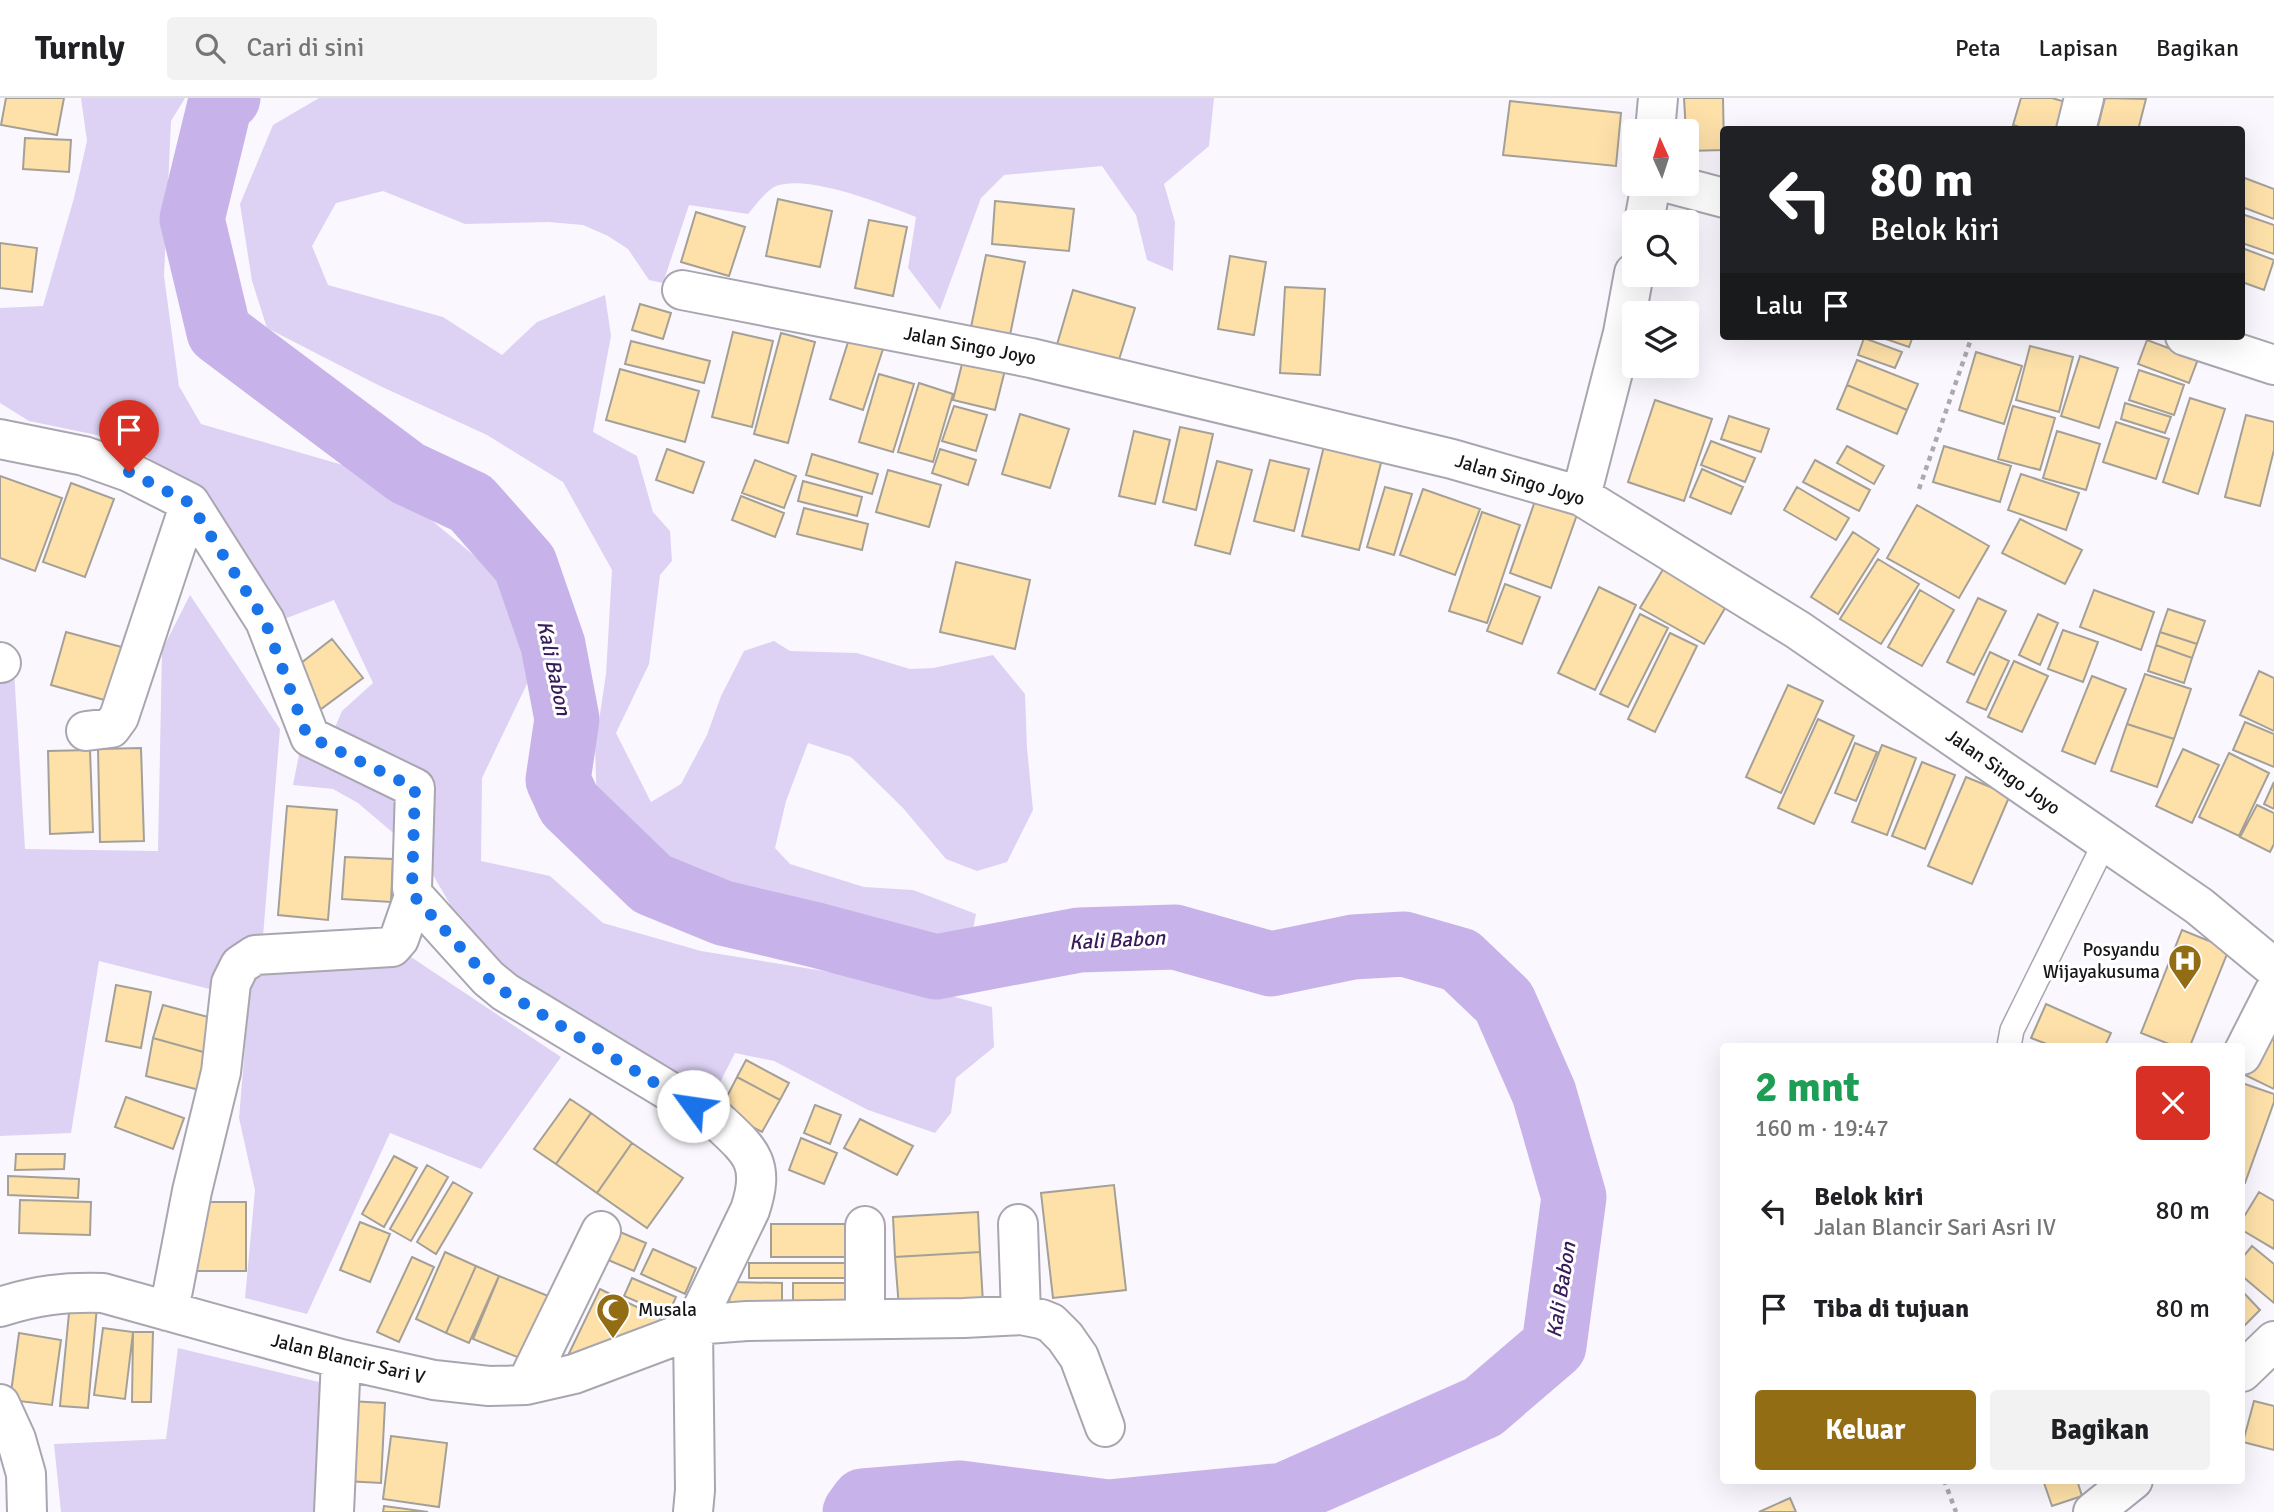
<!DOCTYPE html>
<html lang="id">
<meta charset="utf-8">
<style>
body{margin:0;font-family:Signika,sans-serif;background:#f2f2f2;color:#202124;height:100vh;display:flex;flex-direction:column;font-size:26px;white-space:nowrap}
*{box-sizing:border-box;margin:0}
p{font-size:23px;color:#757577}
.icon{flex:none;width:38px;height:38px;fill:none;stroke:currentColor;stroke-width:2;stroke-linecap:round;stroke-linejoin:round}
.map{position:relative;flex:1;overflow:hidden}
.details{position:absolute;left:1720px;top:945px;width:525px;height:441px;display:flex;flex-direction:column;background:#fff;border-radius:7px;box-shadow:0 7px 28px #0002}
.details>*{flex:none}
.guide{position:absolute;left:1720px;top:28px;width:525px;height:214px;border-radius:7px;box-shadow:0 7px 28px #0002;background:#202124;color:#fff;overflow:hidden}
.needle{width:46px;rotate:357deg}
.buttons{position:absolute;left:1622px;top:21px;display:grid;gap:14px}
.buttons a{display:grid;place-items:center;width:77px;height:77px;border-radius:7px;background:#fff;box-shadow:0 7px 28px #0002;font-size:35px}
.pin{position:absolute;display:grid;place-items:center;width:60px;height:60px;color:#fff;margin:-72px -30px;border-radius:50% 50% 50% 0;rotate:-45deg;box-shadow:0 0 7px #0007}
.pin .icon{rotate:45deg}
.me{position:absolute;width:77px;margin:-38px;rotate:301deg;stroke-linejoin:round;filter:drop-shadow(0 0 5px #0008)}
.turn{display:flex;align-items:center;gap:24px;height:147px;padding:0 35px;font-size:32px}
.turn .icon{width:91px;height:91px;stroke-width:2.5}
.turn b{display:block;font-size:49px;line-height:60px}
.then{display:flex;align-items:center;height:66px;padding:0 35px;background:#0003;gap:14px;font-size:26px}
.round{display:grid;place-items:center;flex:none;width:74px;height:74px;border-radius:7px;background:#f2f2f2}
.head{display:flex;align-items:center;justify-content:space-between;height:119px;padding:0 35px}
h1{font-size:42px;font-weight:800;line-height:52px;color:#1e9e55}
.cta{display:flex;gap:14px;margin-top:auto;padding:14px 35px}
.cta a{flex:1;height:80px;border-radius:7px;background:#926d14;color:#fff;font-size:28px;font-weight:800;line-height:80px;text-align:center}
.cta a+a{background:#f2f2f2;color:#202124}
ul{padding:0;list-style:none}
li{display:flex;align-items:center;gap:21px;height:98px;padding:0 35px}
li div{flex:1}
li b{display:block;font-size:26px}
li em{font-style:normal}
header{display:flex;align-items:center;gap:42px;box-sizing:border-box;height:98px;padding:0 35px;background:#fff;border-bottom:2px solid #e0e0e0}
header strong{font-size:33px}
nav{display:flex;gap:38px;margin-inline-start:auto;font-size:24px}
.search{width:490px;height:63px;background:#f2f2f2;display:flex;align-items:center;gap:18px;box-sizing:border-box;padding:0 24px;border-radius:7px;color:#757577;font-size:26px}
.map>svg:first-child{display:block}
</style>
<header>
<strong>Turnly</strong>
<div class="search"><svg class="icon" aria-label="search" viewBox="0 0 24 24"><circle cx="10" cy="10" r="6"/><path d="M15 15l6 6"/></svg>Cari di sini</div>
<nav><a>Peta</a><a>Lapisan</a><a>Bagikan</a></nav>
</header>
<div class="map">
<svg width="2274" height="1414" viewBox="0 0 2274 1414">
<rect width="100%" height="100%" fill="#faf8fe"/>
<path fill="#ddd2f4" d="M81,0H185L171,23L164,178L179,288L201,326L360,372L412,406L494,474L535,569L482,680L481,763L550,778L603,825L701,853L910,887L992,909L994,949L956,980L951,1015L935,1035L868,1012L774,963L735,955L713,998L521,891L470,841L433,777L431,682L333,634L342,613L373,585L334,502L253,533L179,385L130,344L29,323L0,305V210L43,208L74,100L87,43Z
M319,0H1214L1209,48L1164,86L1175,124L1173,173L1147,162L1136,117L1102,68L1004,77L981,100L940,212L908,170L916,119C886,107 804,74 774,89C765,94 755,108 748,116L689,107L663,185L649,182L628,151L608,138L583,127L548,124L465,126L383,93L336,105L312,148L328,187L443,219L502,257L537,224L605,197L611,238L593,334L637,358L653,414L670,433L672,463L660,477L649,566L616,635L651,704L681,686L707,637L721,598L744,553L774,543L790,553L857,555L910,571L933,570L993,557L1025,596L1027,650L1033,712L1007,764L977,773L946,761L903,710L851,659L808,645L786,703L775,750L790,766L864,789L913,792L976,816L970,847L734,785L686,783L636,766L597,707L595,650L606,576L612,472L563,384L487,337L380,288L267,230L252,183L240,106L273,27Z
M190,497L280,631L263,838L402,853L561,959L481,1071L390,1035L307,1216L245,1200L255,1092L239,1020L249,901L99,863L71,1035L0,1038V556H13L25,751L158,753L162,552Z
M300,652L417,690L405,745L358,705L333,691L293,687Z
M178,1250L327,1286L329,1414H61L54,1346L166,1341Z"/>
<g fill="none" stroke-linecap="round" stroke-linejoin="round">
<path stroke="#c7b3ea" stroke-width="65" d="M228,0L220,6L192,121L219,234L407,375L471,405L525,466L553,547L567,621L558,682L569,706L652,786L723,815L816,837L936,869L1079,842L1175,839L1271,866L1353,849L1404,846L1460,862L1504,904L1544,995L1574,1099L1554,1248L1483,1309L1284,1397L1108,1414L960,1395L863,1403L855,1414"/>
</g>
<path fill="#fee1a9" stroke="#a5a097" stroke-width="2" d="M6,0H64L57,37L1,27Z
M1684,0H1723L1724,52L1687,53Z
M2021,0H2052L2072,6L2064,32H2028L2013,27Z
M2105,0L2146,1L2138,32H2097Z
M1510,3L1621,15L1616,68L1503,57Z
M25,40L71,42L69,74L23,71Z
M2242,79L2274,91V121L2242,109Z
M778,101L832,113L820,169L766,158Z
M995,103L1074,111L1069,153L992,146Z
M696,114L745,129L729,178L681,164Z
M2242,116L2274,127V156L2242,145Z
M869,122L907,129L893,198L855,190Z
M0,145L37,150L32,194L0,190Z
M2242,150L2274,162L2264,192L2242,184Z
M986,157L1025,164L1010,237L971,229Z
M1230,158L1266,164L1254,237L1218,231Z
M1285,189L1325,191L1320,277L1280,275Z
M1073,192L1135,210L1117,268L1056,250Z
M640,206L671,215L663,241L632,232Z
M733,234L773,243L752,329L712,319Z
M781,235L815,244L788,345L754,336Z
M1877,238H1913L1909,249Z
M1864,240L1902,254L1895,270L1858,257Z
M849,241L883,251L863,312L830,301Z
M2147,242L2198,261L2189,285L2138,266Z
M631,243L710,263L704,285L625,266Z
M2030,248L2073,259L2059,314L2016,302Z
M1976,254L2022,268L2004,326L1959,312Z
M2080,258L2118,270L2099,330L2061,318Z
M963,262L1005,272L995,312L953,302Z
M1857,262L1918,286L1907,312L1847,287Z
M620,271L699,293L685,344L606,322Z
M2139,272L2184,287L2174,317L2129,302Z
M879,276L914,286L893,354L859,344Z
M919,285L953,296L933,364L898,354Z
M1847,287L1907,312L1897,336L1837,311Z
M2190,300L2225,311L2198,396L2163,384Z
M1655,302L1712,321L1684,403L1628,384Z
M2125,305L2171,319L2165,335L2121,321Z
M954,308L987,317L976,353L942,343Z
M2013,308L2055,320L2040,372L1998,361Z
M1020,316L1069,331L1050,390L1002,376Z
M2246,317L2274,324V352L2260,408L2225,399Z
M1729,318L1769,331L1761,354L1721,341Z
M2116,324L2169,341L2156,381L2103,364Z
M1180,329L1213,336L1196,412L1163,404Z
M1134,333L1170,342L1155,406L1119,398Z
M2057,333L2100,346L2086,392L2043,380Z
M1711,343L1755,360L1745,384L1701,367Z
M1324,348L1382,361L1359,452L1302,438Z
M1847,348L1884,368L1874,386L1837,365Z
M1944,348L2011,368L2000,404L1933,384Z
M667,351L704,364L693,395L656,382Z
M940,351L976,362L968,387L932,375Z
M812,356L878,376L872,396L806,377Z
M755,362L796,378L784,410L742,395Z
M1270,362L1309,371L1294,433L1254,423Z
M1815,362L1870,392L1859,413L1803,384Z
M1217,363L1252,372L1230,456L1195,447Z
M1702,371L1743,389L1731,416L1690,399Z
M888,372L941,387L929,429L876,414Z
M2021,376L2079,395L2066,432L2008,412Z
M0,378L62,400L35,473L0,460Z
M803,383L862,399L857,418L798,403Z
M71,385L114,401L85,479L43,464Z
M1385,389L1412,396L1394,457L1367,449Z
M1797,389L1849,420L1836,442L1784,412Z
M1423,391L1480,411L1455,477L1400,457Z
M741,398L784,415L775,439L732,422Z
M1536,400L1578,414L1551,490L1510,475Z
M1917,407L1989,448L1959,500L1887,460Z
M804,410L868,426L862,452L797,436Z
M1482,414L1520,427L1487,525L1449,513Z
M2020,421L2082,452L2065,486L2002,455Z
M1853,434L1879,451L1838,516L1811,499Z
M1878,461L1919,486L1881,546L1840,521Z
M956,464L1030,482L1015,551L940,534Z
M1665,468L1728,505L1704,546L1640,510Z
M1505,486L1540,499L1522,546L1487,533Z
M1599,489L1636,507L1595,592L1558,575Z
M1920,492L1954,512L1922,568L1888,549Z
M2094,492L2154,514L2141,552L2080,529Z
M1978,500L2006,513L1974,577L1947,564Z
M2168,511L2205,523L2197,546L2160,534Z
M1640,516L1668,530L1628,609L1600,596Z
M2038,516L2058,525L2040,567L2019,557Z
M2063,532L2098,544L2083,584L2048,571Z
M66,534L129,551L115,605L51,587Z
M2160,534L2197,546L2192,560L2156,547Z
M1670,535L1697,548L1655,634L1628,621Z
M332,541L363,580L317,614L287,576Z
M2156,547L2192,560L2184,585L2148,573Z
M1990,554L2009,563L1986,612L1967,604Z
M2014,563L2048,578L2022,634L1988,619Z
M2259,573L2274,580V633L2240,617Z
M2145,576L2191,591L2174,641L2127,626Z
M2092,578L2126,591L2095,666L2062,653Z
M1788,587L1823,603L1781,695L1746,679Z
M1818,621L1854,638L1814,726L1778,710Z
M2245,624L2274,636V669L2233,652Z
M2127,626L2174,641L2157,689L2111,673Z
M1855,645L1877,654L1856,703L1835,695Z
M1882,647L1916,660L1887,737L1852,724Z
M141,650L144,743L100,744L98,651Z
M2183,651L2219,667L2192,725L2156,708Z
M90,652L93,734L50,736L48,653Z
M2229,655L2269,675L2239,738L2199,719Z
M1922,664L1955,677L1925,751L1892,738Z
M1966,679L2010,697L1972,786L1928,768Z
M2274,684V711L2264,706Z
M2257,707L2274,715V746L2270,754L2240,739Z
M287,708L337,712L328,822L278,817Z
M345,759L393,761L391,804L342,801Z
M2182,832L2229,851L2190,948H2174L2141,935Z
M116,887L151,894L141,950L106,943Z
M2046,906L2111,935L2105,948H2052L2031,940Z
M163,907L223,923L214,957L153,940Z
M2274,924V991L2243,976Z
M153,940L214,957L203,993L146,978Z
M746,962L789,985L780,1002L737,979Z
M737,979L780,1002L762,1034L720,1012Z
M2242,985L2274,996V1004L2245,1085L2242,1084Z
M126,999L184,1020L173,1051L115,1029Z
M570,1001L591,1015L556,1066L534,1051Z
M815,1007L841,1017L830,1046L804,1035Z
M591,1015L632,1045L597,1095L556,1066Z
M860,1021L913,1048L897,1077L844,1050Z
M801,1040L837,1055L824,1086L789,1072Z
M632,1045L683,1080L647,1130L597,1095Z
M16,1056H65L64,1071L15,1072Z
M394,1058L417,1070L384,1129L362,1116Z
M427,1067L448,1079L411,1143L390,1131Z
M8,1078L79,1081L78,1100L8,1097Z
M453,1084L472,1095L436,1156L417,1144Z
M1114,1087L1126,1192L1053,1200L1041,1095Z
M2259,1094L2274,1103V1151L2242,1132V1122Z
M20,1102L91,1104L90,1137L19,1135Z
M195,1104H246V1173H196Z
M978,1114L980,1154L895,1159L893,1119Z
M360,1124L390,1136L370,1184L340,1172Z
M771,1126H856L855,1159H771Z
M613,1131L646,1145L634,1173L601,1159Z
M2252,1148L2274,1166V1205L2242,1178V1160Z
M653,1151L696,1170L685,1196L641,1176Z
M445,1154L476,1168L446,1235L416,1221Z
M980,1154L983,1205L899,1210L895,1159Z
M412,1159L434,1169L399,1244L377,1234Z
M749,1165H850V1180H749Z
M476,1168L499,1178L469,1245L446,1235Z
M499,1178L558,1202L532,1265L473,1241Z
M632,1180L676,1199L668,1217L624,1198Z
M730,1184L782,1185V1211L729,1210Z
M793,1185H853V1215L793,1214Z
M600,1191L680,1230L561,1272Z
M2242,1193L2260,1212L2242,1230Z
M70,1205L97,1208L88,1310L60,1308Z
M103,1230L133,1234L125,1301L94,1297Z
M133,1234H153L151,1304H132Z
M19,1235L61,1242L52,1307L10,1302Z
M349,1303L385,1305L381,1385L345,1383Z
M2254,1303L2274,1308V1352L2243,1344Z
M391,1338L447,1345L439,1409L383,1401Z
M2043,1382H2077L2082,1398L2052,1408Z
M1790,1400L1796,1414H1759Z
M384,1408L428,1414H383Z"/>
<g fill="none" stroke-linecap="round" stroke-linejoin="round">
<g stroke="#a9a6b0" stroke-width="26">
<path id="lane" d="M2009,948L2012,932L2105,744"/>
</g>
<g stroke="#a9a6b0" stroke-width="42">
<path id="street" d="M2076,32L2084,0
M1655,33L1658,0
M1671,86L1724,100
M1644,124L1651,86
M682,192L1031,260L1452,361L1581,398L1798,532L2199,808L2274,870
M2185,238L2274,267
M0,341L84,358L129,374L190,405L265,523L310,639L415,690L412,790L414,798L488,880L505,894L717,1022C750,1053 766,1064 750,1112L693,1230L695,1392L693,1414
M1581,398L1623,235L1634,175
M0,564L1,565
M86,633L111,630L119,619L190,405
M2242,957L2274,894
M1018,1126L1021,1217
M0,1209C37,1197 64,1194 103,1195L341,1261L434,1282L489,1288L526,1287L574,1276L707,1226L747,1223L964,1220L1021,1217L1041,1221L1051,1225L1065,1239L1079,1259L1105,1329
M167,1213L173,1192L192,1093L221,974L231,885L240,867L255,857L392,849L399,841L414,798
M865,1221V1128
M2242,1274L2274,1243
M526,1287L601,1133
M0,1306L16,1341L26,1376L27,1414
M334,1414L341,1261
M2093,1414L2133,1382"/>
</g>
<path stroke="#acaaaf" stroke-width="4.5" stroke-dasharray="5 5" stroke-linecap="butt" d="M1919,391L1972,238
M1944,1382L1956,1414"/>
<use href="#lane" stroke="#fff" stroke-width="23"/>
<use href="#street" stroke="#fff" stroke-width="38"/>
</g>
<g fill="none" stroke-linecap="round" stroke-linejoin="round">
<path stroke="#1a73e8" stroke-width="12" stroke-dasharray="0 21.6" d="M129,374L190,405L265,523L305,632L310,639L415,690L412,790L414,798L488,880L505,894L693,1008"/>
</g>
<defs>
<g id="hospital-pin" transform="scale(1.75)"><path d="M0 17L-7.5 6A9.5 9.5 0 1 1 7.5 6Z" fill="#926d14" stroke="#fff"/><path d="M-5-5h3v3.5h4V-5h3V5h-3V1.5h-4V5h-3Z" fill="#fff"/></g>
<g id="mosque-pin" transform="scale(1.75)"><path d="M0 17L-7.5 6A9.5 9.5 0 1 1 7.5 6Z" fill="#926d14" stroke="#fff"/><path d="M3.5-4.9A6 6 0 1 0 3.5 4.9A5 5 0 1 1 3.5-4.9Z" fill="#fff"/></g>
</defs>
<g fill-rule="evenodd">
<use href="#hospital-pin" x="2185" y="863"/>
<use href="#mosque-pin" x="613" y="1212"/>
</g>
<g text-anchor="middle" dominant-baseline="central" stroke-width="6" stroke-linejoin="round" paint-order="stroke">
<g font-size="19" fill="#161518" stroke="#fff">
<text transform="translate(970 248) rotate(11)">Jalan Singo Joyo</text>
<text transform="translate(1520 382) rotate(17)">Jalan Singo Joyo</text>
<text transform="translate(2003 674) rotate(35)">Jalan Singo Joyo</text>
<text transform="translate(348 1261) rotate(14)">Jalan Blancir Sari V</text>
</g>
<g font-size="19" fill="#161518" stroke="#fff" text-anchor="end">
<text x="2160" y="852">Posyandu<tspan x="2160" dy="22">Wijayakusuma</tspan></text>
<text x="638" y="1212" text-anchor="start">Musala</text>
</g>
<g font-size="21" font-style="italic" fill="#381b5a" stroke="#fff">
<text transform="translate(554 570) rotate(78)">Kali Babon</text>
<text transform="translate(1117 842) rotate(-3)">Kali Babon</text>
<text transform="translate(1561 1192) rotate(-81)">Kali Babon</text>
</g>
</g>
</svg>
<div class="buttons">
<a><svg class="needle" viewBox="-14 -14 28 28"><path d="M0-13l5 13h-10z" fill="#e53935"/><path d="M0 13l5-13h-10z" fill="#757577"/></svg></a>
<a><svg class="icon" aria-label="search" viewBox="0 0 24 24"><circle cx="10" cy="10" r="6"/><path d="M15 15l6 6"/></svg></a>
<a><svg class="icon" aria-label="layers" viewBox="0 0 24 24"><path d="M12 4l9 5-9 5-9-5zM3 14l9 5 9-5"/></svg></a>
</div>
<div class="pin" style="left:129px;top:374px;background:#d93025"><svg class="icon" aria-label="arrive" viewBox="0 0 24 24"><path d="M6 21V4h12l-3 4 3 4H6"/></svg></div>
<svg class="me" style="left:693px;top:1008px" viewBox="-20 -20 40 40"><circle r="19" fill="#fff"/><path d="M0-13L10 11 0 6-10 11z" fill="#1a73e8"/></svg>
<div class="guide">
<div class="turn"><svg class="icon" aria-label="left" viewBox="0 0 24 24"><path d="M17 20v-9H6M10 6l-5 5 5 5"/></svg><div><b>80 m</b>Belok kiri</div></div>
<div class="then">Lalu<svg class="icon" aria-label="arrive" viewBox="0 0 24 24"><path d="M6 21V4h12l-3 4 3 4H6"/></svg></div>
</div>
<section class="details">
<div class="head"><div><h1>2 mnt</h1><p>160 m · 19:47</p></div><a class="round" style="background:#d93025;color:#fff"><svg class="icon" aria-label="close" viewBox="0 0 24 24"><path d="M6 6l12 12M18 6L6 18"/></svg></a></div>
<ul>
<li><svg class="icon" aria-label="left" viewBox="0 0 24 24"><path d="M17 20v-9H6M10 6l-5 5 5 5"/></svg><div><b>Belok kiri</b><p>Jalan Blancir Sari Asri IV</p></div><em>80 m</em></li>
<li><svg class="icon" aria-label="arrive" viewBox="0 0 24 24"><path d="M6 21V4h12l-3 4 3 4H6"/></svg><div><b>Tiba di tujuan</b></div><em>80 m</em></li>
</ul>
<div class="cta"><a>Keluar</a><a>Bagikan</a></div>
</section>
</div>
